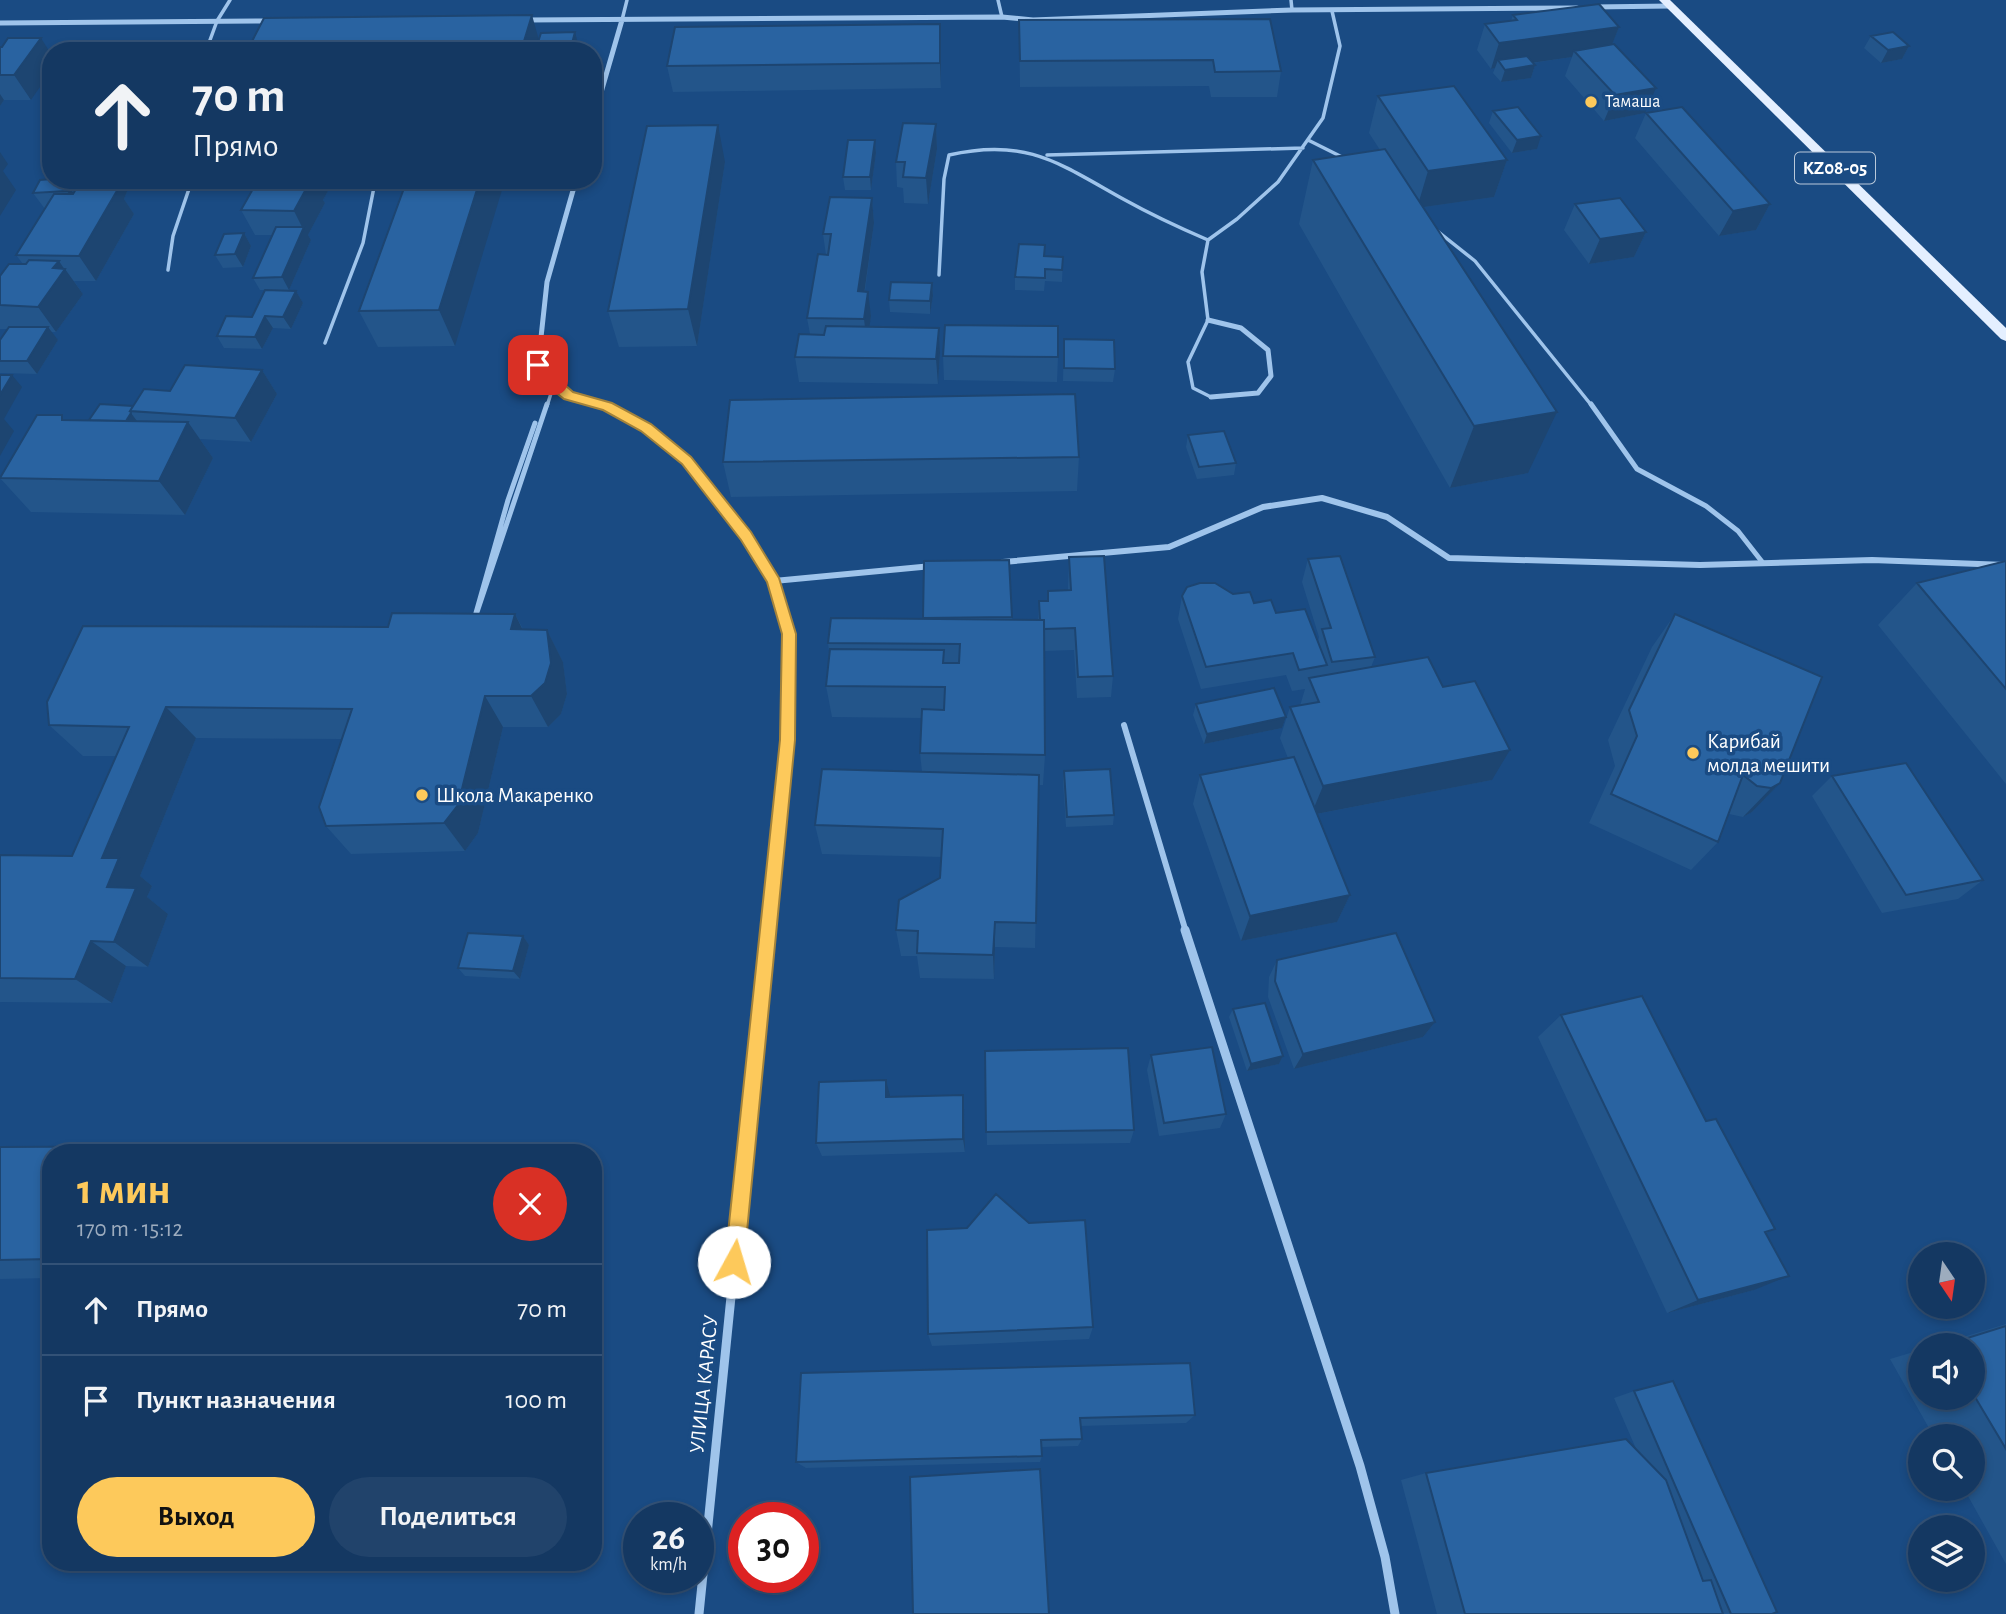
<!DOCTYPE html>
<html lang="ru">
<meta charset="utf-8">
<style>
body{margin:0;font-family:"Alegreya Sans",sans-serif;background:#21436b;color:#f1f3f6;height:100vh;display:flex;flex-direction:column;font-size:26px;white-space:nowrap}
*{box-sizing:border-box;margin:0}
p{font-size:23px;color:#9dacbe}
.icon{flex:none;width:38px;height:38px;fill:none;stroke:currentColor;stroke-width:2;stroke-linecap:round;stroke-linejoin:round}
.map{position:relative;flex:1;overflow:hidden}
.details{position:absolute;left:42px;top:1144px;width:560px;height:427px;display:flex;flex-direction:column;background:#143862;border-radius:28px;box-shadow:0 4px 10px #0003,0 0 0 2px #335277}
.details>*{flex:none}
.top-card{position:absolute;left:42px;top:42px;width:560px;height:147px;border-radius:28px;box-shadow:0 4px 10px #0003,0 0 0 2px #335277;background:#143862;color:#f1f3f6;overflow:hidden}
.needle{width:46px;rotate:167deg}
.controls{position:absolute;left:1908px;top:1242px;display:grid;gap:14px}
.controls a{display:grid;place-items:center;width:77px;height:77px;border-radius:50%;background:#143862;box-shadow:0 4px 10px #0003,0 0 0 2px #335277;font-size:35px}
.speed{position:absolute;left:623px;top:1502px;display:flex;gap:14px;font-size:35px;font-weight:700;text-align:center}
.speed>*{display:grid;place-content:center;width:91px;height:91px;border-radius:50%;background:#143862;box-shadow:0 4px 10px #0003,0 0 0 2px #335277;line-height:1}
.speed small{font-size:18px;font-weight:400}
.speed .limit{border:10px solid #d22;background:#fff;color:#111}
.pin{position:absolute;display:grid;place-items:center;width:60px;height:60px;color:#fff;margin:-30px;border-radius:14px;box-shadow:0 4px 10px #0006}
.me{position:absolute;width:77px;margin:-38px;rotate:6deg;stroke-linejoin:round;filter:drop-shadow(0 0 5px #0008)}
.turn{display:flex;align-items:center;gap:24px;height:147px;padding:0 35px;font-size:32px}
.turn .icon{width:91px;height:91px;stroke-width:2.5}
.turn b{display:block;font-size:49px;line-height:60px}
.round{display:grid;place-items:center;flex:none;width:74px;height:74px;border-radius:37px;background:#21436b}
.headline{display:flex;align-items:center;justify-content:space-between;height:119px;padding:0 35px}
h1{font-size:42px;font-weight:600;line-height:52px;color:#fdc95b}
.cta{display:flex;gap:14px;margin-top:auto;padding:14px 35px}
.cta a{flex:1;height:80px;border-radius:42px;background:#fdc95b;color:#111;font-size:28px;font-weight:600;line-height:80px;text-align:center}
.cta a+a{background:#21436b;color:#f1f3f6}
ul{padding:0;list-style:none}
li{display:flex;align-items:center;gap:21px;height:91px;padding:0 35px;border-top:2px solid #335277}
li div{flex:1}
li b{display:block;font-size:26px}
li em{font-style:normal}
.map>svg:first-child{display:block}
</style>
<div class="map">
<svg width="2006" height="1614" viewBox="0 0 2006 1614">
<rect width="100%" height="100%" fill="#1a4b83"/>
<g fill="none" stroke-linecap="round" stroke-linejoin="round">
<path stroke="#9fc4eb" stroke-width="3.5" d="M998,0L1002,17
M1291,0L1292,10
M622,20L627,0
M206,51L217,21L230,0
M1308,140L1346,159
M1047,155L1303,148
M1436,230L1475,261L1592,406
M168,270L173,236L192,180
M939,275L944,179L949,155C1027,137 1060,164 1125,200C1152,215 1180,228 1208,240
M325,343L363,243L375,182L373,180
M1211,397L1193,388L1188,362L1208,320L1202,272L1208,240L1237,219L1278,182L1323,118L1340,46L1332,11
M547,406L554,384"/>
<path stroke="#9fc4eb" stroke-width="5" d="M1591,404L1637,469L1706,506L1738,531L1763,563
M474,620L508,500L535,423
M474,621L547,404"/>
<path stroke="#9fc4eb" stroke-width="5" d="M1593,7L1671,6
M526,20L1002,17L1033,20L1292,10L1577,8
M0,23L269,21
M593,120L622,20
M576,180L547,282L538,365L561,390L606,406
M1208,320L1241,328L1268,350L1271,376L1258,393L1211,397"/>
<path stroke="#9fc4eb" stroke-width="6" d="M601,404C677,433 759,530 782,607C791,633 791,659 790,686L768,932
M1003,562L1169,547L1263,507L1322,498L1387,517L1449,558L1700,565L1872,560L2006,565
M774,581L932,566
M1124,725L1186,932"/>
<path stroke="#9fc4eb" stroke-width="9" d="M1185,930L1360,1466L1385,1557L1395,1614
M699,1614L768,930"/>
<path fill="#e4efff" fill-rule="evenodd" d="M1659,0H1670L2006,328V341L2001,339Z"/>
</g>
<path fill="#23558a" d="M1513,15L1619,27L1612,44L1645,113L1604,121L1565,76L1572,57L1533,63L1535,65L1531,78L1501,82L1493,73L1495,68L1491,69L1477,50L1485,24L1511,21Z
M1019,20L1281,71L1277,97H1211L1209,86L1020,87Z
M940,24L941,88L673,92L667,66Z
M1871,36L1909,46L1902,59L1881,63L1864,48Z
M0,47L31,100H4L0,106Z
M1378,96L1507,160L1494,197L1424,207L1528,473L1450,488L1299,224L1313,160L1380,150L1369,133Z
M1493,111L1537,149L1512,153L1489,123Z
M1646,113L1770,204L1756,230L1719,236L1635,138Z
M936,124L937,149L928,204L904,203L903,188L897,187L896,162Z
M875,140L876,153L871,190H845L843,177Z
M725,162L697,346L619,347L608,311Z
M40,180L130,184L124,199L134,214L96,281H74L83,294L56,332H51L58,340L37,374L0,373V340L7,329H0V276L23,264L16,255L45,209L33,193Z
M255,180H334L323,200L325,203L308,235L311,240L289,290H272L296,291L303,303L291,329L273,328L262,349L224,348L217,336L252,317L265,290H260L253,278L272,235H255L241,210L256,183Z
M407,180L455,346L378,347L359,311Z
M872,198L874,223L865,291L871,316L869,327L939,328L940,353L938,384L799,382L795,357L810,334L807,318L826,255L823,234Z
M1575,204L1646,232L1634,257L1589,264L1564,230Z
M244,233L251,246L243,267L223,268L215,255Z
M1045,245V256L1063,257L1062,282L1045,281L1044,291L1015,290V277Z
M932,283L933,296L930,314L890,312L889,300Z
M1064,339L1115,369L1113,382L1063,381Z
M943,356L1058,357L1057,382L944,380Z
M262,370L277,394L251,442L200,439L213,458L185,515L31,512L0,478L66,420H89L133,406L170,391Z
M1188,435L1236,463L1234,475L1197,479L1186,447Z
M1079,457L1077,491L731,497L723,462Z
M1069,557L1113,676L1111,697L1077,698L1074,650L1044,651L1045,755L1043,785H1039L1035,948L995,947L994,979L920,978L917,956H901L896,930L940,878L942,857L822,854L815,825L922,772L920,753L922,718L832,717L826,686L829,651L828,643L923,618L1009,560L1012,619L1038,620L1039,601H1047L1048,591L1068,590Z
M1308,559L1375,657L1371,667L1492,780L1317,814L1350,895L1337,922L1241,941L1193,804L1200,775L1288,758L1280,738L1290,707L1300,706L1305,689L1292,691L1286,675L1201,689L1178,619L1182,596L1233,594L1276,613L1318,642L1319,637L1302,582Z
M2006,561V784L1878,625L1917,583Z
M515,614L523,629L547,630L563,662L567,694L561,714L548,727H503L478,833L465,851L351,854L326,826L342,739L196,738L140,876L152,886L147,897L168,914L148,967L126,966L112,1003L0,1002V855L72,856L116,756H83L49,725L388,627Z
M1675,614L1780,783L1752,812L1743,817L1729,814L1718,842L1691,870L1589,823L1615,766L1608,740L1652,647Z
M1196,704L1286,717L1282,728L1204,744L1193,715Z
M1064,771L1114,815L1113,825L1066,827L1063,781Z
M1832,776L1983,880L1958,899L1882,913L1812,796Z
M523,936L529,945L520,979L465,976L458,968Z
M1277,960L1435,1022L1423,1037L1294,1069L1268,997L1269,977Z
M1233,1009L1283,1056L1279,1064L1247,1071L1229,1017Z
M1561,1015L1706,1121L1775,1229L1766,1233L1754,1290L1667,1313L1538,1037Z
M985,1051L1134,1130L1130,1143L987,1145Z
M1151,1055L1226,1114L1220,1128L1159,1136L1147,1070Z
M890,1095V1097L964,1109L965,1152L822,1156L816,1143Z
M401,1145L412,1153H51V1278L0,1279V1147Z
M2006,1324V1564L1964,1489H1972V1437H1934L1890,1359L1920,1350V1398H1972V1346H1934Z
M1093,1327L1089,1339L932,1346L928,1334Z
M801,1373L1195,1415L1186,1423L1081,1426L1082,1439L1078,1446L1042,1447V1456L1040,1462L806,1468L796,1462Z
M1634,1391L1772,1614H1437L1401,1480L1426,1473L1637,1451L1614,1398Z"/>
<path fill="#1d4571" d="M532,15L542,51H521Z
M940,24L941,49V88L940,63Z
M1619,27L1609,52L1574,51L1572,57L1503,67L1498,60L1495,68L1491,69L1499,43Z
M575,32L580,51H570Z
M41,38L51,54V71L31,100L14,75Z
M1909,46L1902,59L1881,63L1888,50Z
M1535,65L1531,78L1501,82L1505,70Z
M1656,88L1645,113L1604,121L1615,95Z
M0,94L4,100L0,106Z
M936,124L937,149L928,204L926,178Z
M718,125L725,162L697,346L688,309Z
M1541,136L1537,149L1512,153L1517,140Z
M875,140L876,153L871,190L870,177Z
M0,152L8,164L3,171L16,190L0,216Z
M1507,160L1494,197L1417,208L1428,171Z
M105,180H128L130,184L124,199L134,214L96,281L79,256L112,198L103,185Z
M311,180H334L323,200L325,203L308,235L311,240L289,290L282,277L303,229L294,211Z
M480,180H505L455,346L439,310Z
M69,186L85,212L84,216L67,191Z
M872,198L874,223L861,316L858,291Z
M1770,204L1756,230L1719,236L1733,211Z
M1646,232L1634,257L1589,264L1600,239Z
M244,233L251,246L243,267L235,254Z
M59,261L65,270V269L83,294L56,332L38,307L53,268Z
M932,283L933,296L930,314V301Z
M296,291L303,303L291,329L283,317Z
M868,292L871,316L867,344L864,319Z
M265,316L273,328L262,349L255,337Z
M48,327L58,340L37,374L27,361Z
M939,328L940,353L938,384L936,359Z
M262,370L277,394L251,442L235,418Z
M12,375L22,387L4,419L14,431L0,456V395Z
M1557,412L1528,473L1450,488L1474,426Z
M131,413L140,425L123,426Z
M188,422L213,458L185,515L159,481Z
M515,614L531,647L511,629Z
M547,630L563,662L567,694L561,714L548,727L531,696Z
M485,696L503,727L478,833L465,851L444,823Z
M166,707L196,738L140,876L152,886L147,897L168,914L148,967L114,942L102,858Z
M1286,717L1282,728L1204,744L1207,734Z
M1510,750L1492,780L1311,815L1323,786Z
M1780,783L1752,812L1743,817L1771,788Z
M1350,895L1337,922L1241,941L1250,916Z
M995,922V947L994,979L993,955Z
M523,936L529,945L520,979L513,971Z
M91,941L126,966L112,1003L75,979Z
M1435,1022L1423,1037L1294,1069L1303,1054Z
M1283,1056L1279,1064L1247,1071L1251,1064Z
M886,1080L890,1095L889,1111L886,1097Z
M963,1095L964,1109L965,1152L963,1139Z
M401,1145L412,1153H400Z
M1789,1276L1754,1290L1667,1313L1698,1300Z"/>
<path fill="#2963a1" stroke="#1d4571" stroke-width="2" d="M1599,4L1619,27L1499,43L1485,24L1517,20L1513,15Z
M532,15L521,51H247L264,18Z
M1270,19L1281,71L1215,72L1213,60L1020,61L1019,20Z
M940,24V63L667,66L675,27Z
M575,32L570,51H535L541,33Z
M1893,32L1909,46L1888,50L1871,36Z
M8,38H41L14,75H0V47H2Z
M1614,44L1656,88L1615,95L1574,51Z
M1527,56L1535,65L1505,70L1498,60Z
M1454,86L1507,160L1428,171L1378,96Z
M1518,107L1541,136L1517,140L1493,111Z
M1682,107L1770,204L1733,211L1646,113Z
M903,123L936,124L926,178L903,177L905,162H896Z
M718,125L688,309L608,311L647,126Z
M848,140H875L870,177H843Z
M1385,149L1557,412L1474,426L1313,160Z
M51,179V180H105L103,185L69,186L67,191L33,193L40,180Z
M258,180H311L294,211L241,210Z
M407,180H480L439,310L359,311Z
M76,189H118L79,256L16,255L54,194H73Z
M830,197L872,198L858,291L868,292L864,319L807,318L818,254L828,255L831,234H823Z
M1620,198L1646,232L1600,239L1575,204Z
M276,227H304L282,277L253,278Z
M244,233L235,254L215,255L224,234Z
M1019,244L1045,245L1044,256L1063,257L1062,270L1045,269V278L1015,277Z
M29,260L59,261L53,268L65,269L38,307L0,305V276L9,264H26Z
M891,282L932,283L930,301L889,300Z
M265,290L296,291L283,317L265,316L255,337L217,336L226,316L252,317Z
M945,325L1058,326V357L943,356Z
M826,326L939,328L936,359L795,357L799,334L824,335Z
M9,327H48L27,361H0V340Z
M1064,339L1114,340L1115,369L1064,368Z
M185,365L262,370L235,418L130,411L144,389L170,391Z
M0,375H12L0,395Z
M1075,394L1079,457L723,462L730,400Z
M100,404L133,406L130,411L131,413L126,421L89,420Z
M37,415H62V420L188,422L159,481L0,478Z
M1224,431L1236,463L1199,467L1188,435Z
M1104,556L1113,676L1078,677L1075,628L1044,629V620H1040L1039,601H1048V591L1071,590L1069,557Z
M1340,556L1375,657L1332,662L1322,629L1331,628L1308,559Z
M1009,560L1012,617L923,618L924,561Z
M2006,561V689L1917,583Z
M1200,583H1215L1233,594L1250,592L1254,603L1271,600L1276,613L1305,609L1327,665L1299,670L1293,653L1206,667L1182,596L1187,587Z
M392,613L515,614L511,629L547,630L551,663L545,683L531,696H485L458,805L444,823L326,826L319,807L352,709L166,707L102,858H119L107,887L136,888L114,942L91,941L75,979L0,978V855L72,856L129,727L49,725L47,702L83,626L388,627Z
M1675,614L1822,677L1780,783L1771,788L1757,786L1743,775L1718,842L1611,794L1637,736L1629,710Z
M831,618L1044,620L1045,755L920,753L922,709L944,710L945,687L826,686L830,649L944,650L943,663H959L960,644L828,643Z
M1428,657L1443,687L1475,681L1510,750L1323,786L1290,707L1319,702L1309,678Z
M1274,688L1286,717L1207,734L1196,704Z
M1294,757L1350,895L1250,916L1200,775Z
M1906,763L1983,880L1906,895L1832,776Z
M822,769L1039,775L1036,923L995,922L993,955L917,953L918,931L896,930L899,900L940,878L943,829L815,825Z
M1110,769L1114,815L1067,817L1064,771Z
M468,933L523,936L513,971L458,968Z
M1396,933L1435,1022L1303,1054L1275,981L1277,960Z
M1642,996L1706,1121L1716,1119L1775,1229L1765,1232L1789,1276L1698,1300L1561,1015Z
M1265,1003L1283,1056L1251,1064L1233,1009Z
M1212,1047L1226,1114L1164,1123L1151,1055Z
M1128,1048L1134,1130L986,1132L985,1051Z
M886,1080V1097L963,1095V1139L816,1143L819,1082Z
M401,1145L400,1153H51V1259L0,1260V1147Z
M996,1194L1029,1223L1085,1220L1093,1327L928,1334L927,1230L967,1228Z
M2006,1326V1449L1972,1392V1346L1945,1345Z
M1190,1363L1195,1415L1080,1418L1082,1439L1041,1440L1042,1456L796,1462L801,1373Z
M1673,1381L1777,1612L1772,1614H1731L1634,1391Z
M1626,1439L1666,1480L1703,1581L1711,1580L1723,1614H1465L1426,1473Z
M1040,1469L1049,1614H913L910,1477Z"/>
<path fill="#fdc95b" stroke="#a4833b" stroke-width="2" d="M538,361L573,392L612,403L651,424L691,457L751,532L779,578L796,634L795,740L744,1262L741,1269L734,1271L727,1269L725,1262L780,740L782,634L767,582L741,540L682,464L641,431L603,410L564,399L539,379L532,365Z"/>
<g fill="#fdc95b" stroke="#1a4b83" stroke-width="2.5">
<circle cx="1591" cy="102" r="7"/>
<circle cx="1693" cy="753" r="7"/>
<circle cx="422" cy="795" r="7"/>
</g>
<g text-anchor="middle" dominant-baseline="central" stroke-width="7" stroke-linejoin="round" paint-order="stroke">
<g font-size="18" fill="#fff" stroke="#1a4b83" text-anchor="start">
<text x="1605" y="102">Тамаша</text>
</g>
<rect fill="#1a4b83" stroke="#bac9da" stroke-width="2" x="1795" y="152.5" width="80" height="31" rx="5"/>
<g font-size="19" font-weight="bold" fill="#fff">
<text x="1835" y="168">KZ08-05</text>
</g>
<g font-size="21" fill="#fff" stroke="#1a4b83" text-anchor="start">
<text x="1707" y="741">Карибай<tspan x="1707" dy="24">молда мешити</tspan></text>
<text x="436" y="795">Школа Макаренко</text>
</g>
<g font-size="21" fill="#fff" stroke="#1a4b83">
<text transform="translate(704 1384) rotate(-84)">УЛИЦА КАРАСУ</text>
</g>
</g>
</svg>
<div class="controls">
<a><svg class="needle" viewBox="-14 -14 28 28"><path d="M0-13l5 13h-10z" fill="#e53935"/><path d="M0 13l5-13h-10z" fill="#9dacbe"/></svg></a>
<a><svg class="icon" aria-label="sound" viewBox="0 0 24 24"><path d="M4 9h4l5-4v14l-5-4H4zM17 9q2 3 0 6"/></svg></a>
<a><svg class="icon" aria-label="search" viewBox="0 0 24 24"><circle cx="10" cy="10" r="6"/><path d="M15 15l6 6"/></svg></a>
<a><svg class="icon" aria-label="layers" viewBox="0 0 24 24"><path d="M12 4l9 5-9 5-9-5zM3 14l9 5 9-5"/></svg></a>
</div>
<div class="speed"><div>26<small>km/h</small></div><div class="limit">30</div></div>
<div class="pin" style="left:538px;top:365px;background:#d93025"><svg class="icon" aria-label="arrive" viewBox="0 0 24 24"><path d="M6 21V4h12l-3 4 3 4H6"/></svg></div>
<svg class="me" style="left:734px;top:1262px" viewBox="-20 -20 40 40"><circle r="19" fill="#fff"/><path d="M0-13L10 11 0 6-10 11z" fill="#fdc95b"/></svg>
<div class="top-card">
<div class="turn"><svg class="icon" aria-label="ahead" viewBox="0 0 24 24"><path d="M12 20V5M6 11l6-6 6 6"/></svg><div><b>70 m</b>Прямо</div></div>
</div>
<section class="details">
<div class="headline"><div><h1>1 мин</h1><p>170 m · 15:12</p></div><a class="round" style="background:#d93025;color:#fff"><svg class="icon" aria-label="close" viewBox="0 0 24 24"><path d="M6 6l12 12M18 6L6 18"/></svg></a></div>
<ul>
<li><svg class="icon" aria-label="ahead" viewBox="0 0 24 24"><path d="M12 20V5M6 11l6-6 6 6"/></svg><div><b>Прямо</b></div><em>70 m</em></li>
<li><svg class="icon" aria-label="arrive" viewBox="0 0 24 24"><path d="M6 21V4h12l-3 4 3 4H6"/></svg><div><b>Пункт назначения</b></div><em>100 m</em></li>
</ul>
<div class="cta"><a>Выход</a><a>Поделиться</a></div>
</section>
</div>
